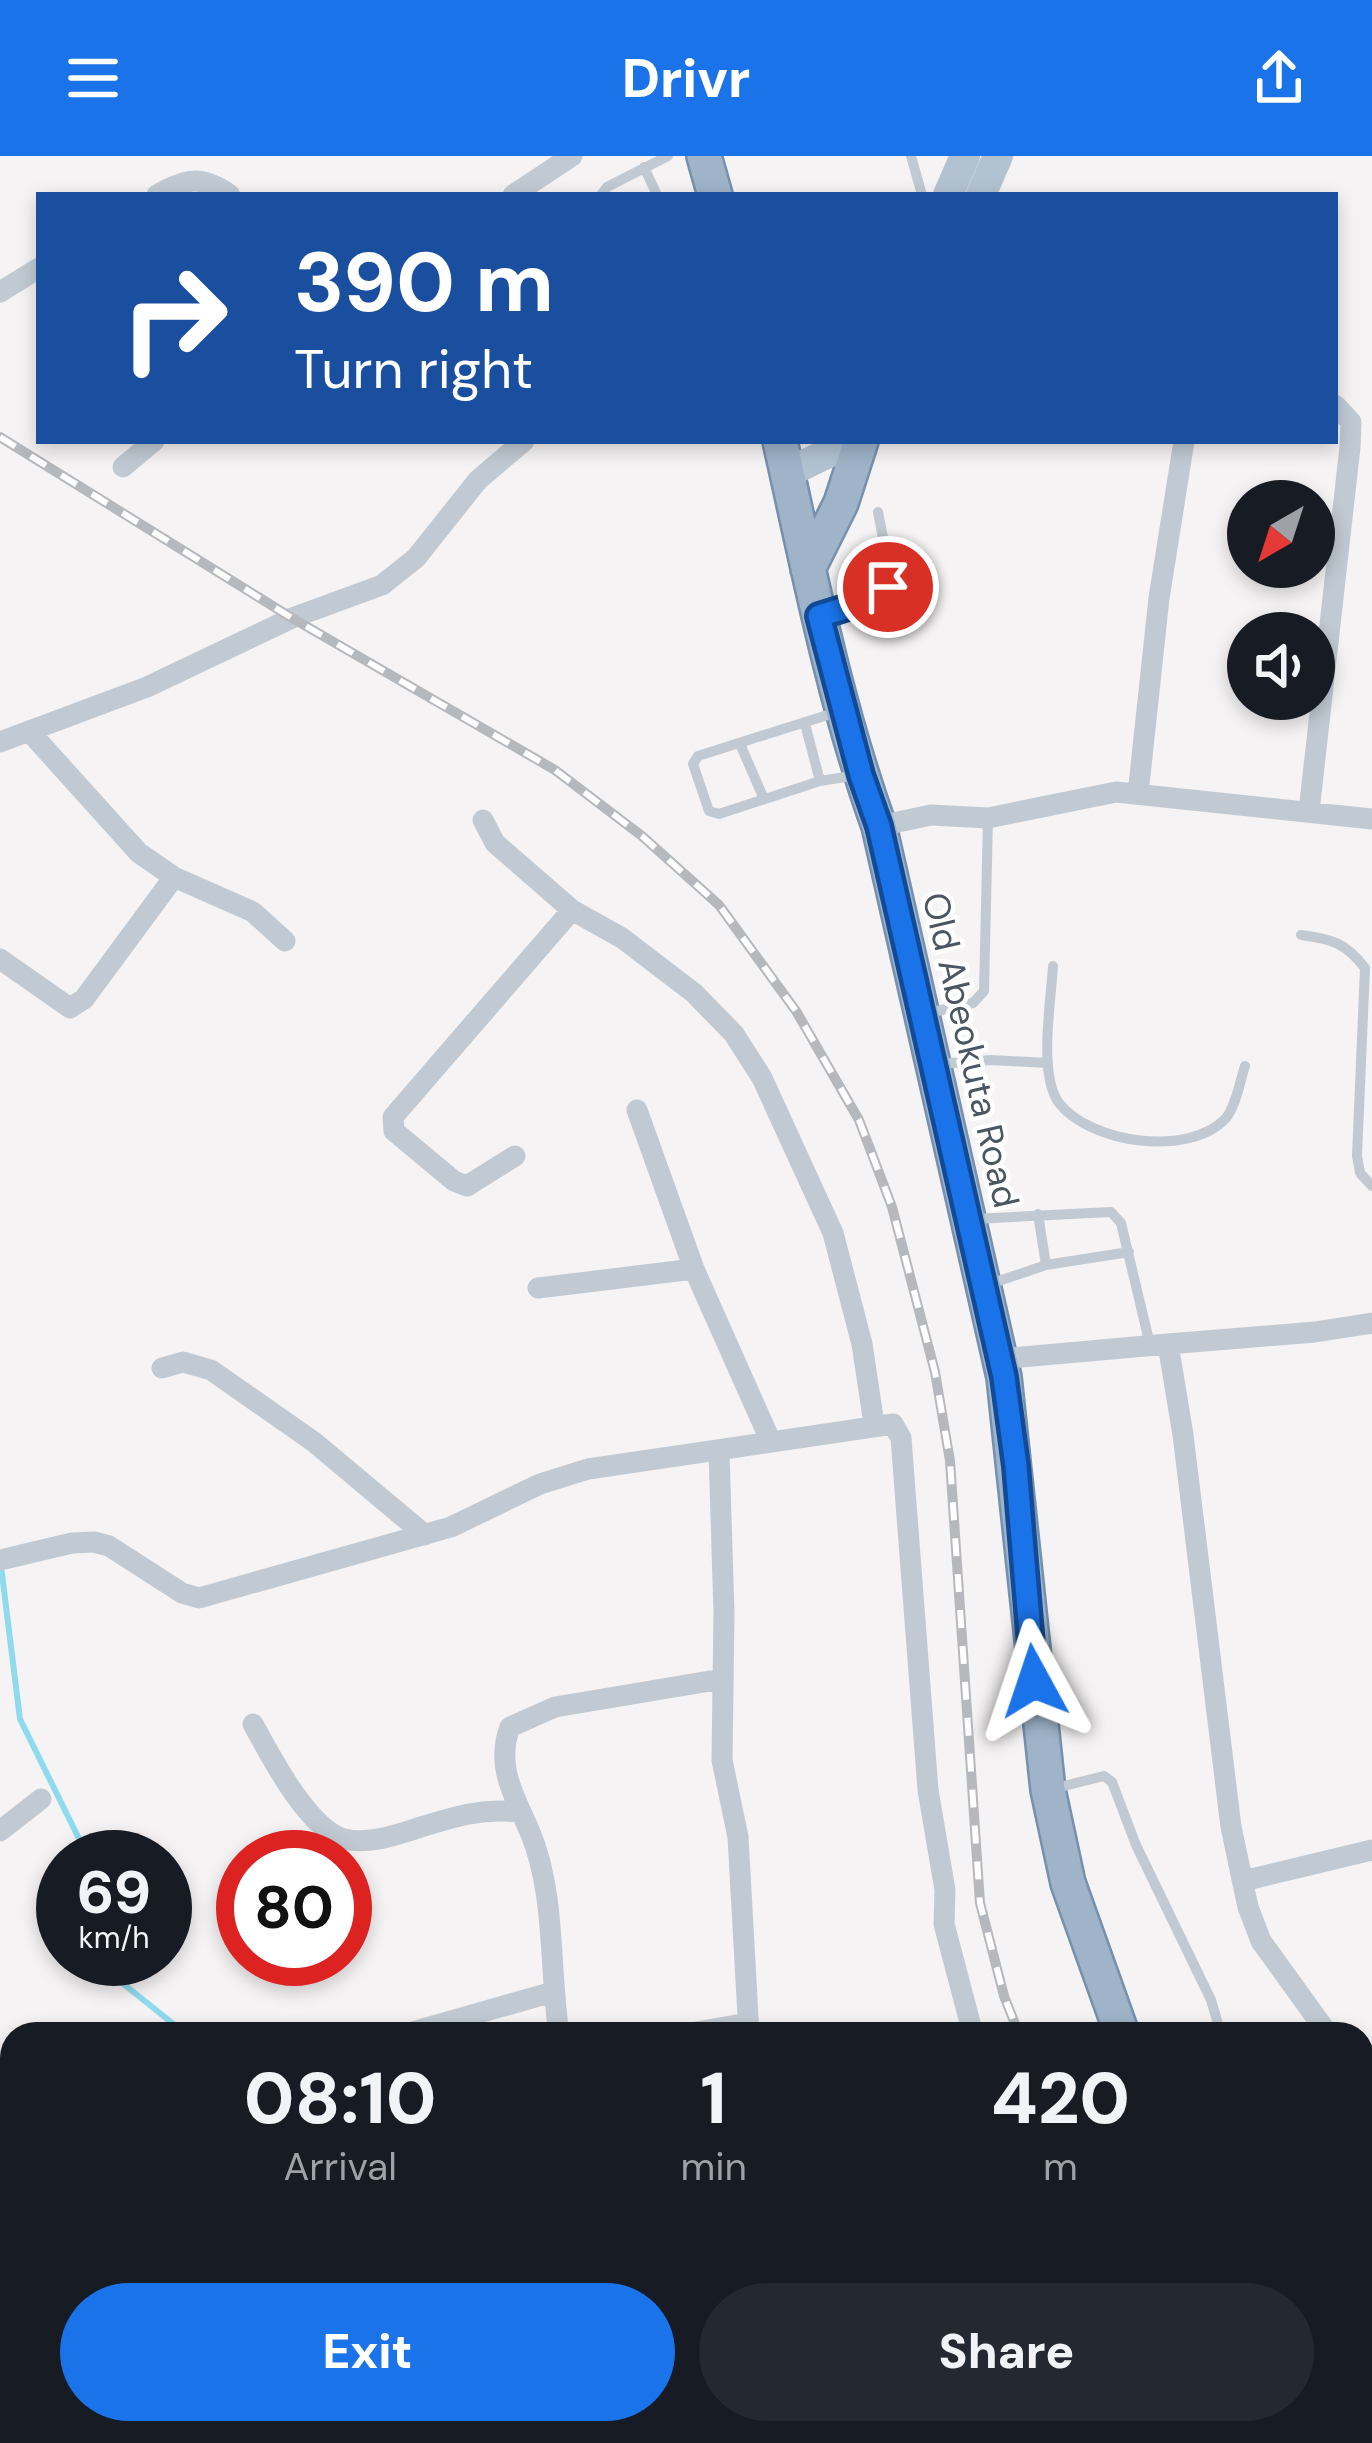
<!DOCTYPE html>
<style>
body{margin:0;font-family:"DM Sans",sans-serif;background:#242831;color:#f1f3f6;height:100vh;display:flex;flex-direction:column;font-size:45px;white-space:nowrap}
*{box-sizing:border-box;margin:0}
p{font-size:39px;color:#9ea1a6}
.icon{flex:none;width:66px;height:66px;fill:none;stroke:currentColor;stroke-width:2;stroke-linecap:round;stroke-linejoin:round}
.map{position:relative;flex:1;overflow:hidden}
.drawer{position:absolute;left:0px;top:1866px;width:1374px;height:423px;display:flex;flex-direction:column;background:#171b24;border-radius:36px 36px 0 0;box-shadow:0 6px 18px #0003}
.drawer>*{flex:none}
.banner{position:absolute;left:36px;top:36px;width:1302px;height:252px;border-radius:0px;box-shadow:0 6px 18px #0003;background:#1a4fa0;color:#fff;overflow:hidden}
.needle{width:78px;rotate:219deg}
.fabs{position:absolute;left:1227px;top:324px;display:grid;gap:24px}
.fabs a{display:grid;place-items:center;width:108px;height:108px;border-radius:50%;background:#171b24;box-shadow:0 6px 18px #0003;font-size:60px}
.speed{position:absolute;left:36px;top:1674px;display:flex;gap:24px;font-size:60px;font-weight:700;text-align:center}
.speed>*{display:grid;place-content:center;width:156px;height:156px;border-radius:50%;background:#171b24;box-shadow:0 6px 18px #0003;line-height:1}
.speed small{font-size:30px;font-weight:400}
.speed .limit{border:18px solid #d22;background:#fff;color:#111}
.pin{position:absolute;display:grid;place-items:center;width:102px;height:102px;color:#fff;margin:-51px;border:6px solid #fff;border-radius:50%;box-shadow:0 3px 12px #0007}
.me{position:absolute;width:132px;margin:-66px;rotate:355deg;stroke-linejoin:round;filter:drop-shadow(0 0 9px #0008)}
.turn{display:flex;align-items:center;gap:42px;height:252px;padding:0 60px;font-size:54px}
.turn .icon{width:156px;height:156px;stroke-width:2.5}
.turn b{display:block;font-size:84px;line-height:102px}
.eta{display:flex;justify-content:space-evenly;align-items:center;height:204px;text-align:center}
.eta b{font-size:72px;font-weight:800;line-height:84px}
.button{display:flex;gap:24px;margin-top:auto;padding:24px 60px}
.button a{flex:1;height:138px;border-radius:72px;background:#1a73e8;color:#fff;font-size:48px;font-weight:800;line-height:138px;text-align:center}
.button a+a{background:#242831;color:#f1f3f6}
header{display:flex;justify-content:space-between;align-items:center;height:156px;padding:0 60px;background:#1a73e8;color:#fff;font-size:54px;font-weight:800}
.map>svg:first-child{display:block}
</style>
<header><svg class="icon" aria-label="menu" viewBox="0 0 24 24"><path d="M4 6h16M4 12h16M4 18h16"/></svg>Drivr<svg class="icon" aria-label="share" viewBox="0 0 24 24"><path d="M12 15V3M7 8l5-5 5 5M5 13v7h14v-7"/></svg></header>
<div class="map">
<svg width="1372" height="2287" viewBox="0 0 1372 2287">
<rect width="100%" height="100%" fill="#f5f3f3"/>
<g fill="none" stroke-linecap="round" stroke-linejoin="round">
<path stroke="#90daee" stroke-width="6" d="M1,1410L20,1563L88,1701
M114,1803L116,1822L186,1878
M692,2277L700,2287"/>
<g stroke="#7690ad" stroke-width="38">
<path id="trunk" d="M704,0L715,39
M780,285C809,414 834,545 879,670L1004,1221L1048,1634L1068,1727L1122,1878
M808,413L841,347L861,285
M1360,2277L1367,2287"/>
</g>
<path stroke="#c1cad2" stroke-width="10" d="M911,0L922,39
M644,11L657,39
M601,39L607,31L668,0
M822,458C905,433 893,438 878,356
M837,556L698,600L693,608L709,655L719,658L820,625L858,619
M805,568L820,625
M740,588L764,643
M1301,779C1332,783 1346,787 1365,812L1357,1000L1360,1017L1372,1030
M1053,810C1051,845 1038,919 1059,947C1090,987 1189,1002 1226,962C1236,950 1240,925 1245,910
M924,858L973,847L984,835L988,663
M939,908L991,904L1048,907
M1038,1058L1046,1109
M974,1063L1111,1056L1121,1067L1150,1189
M987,1129L1046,1109L1129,1096
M1052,1633L1104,1620L1112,1626L1136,1689L1211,1844L1221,1878"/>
<path stroke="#c1cad2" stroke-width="21" d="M157,39C185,22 202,19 230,39
M513,39L572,0
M0,136L39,112
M123,311L154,285
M29,575L139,697L174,721L253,756L285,785
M0,586L147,531L292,462L382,429L416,402L478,324L524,285
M1138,638L1159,442L1184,285
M1309,655L1350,291L1351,266L1335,249
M483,664L495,687L572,754
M879,670L931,659L988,662L1116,636L1372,663
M0,803L70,852L84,843L174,721
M637,954L694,1113L771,1286
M515,1000L467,1030L454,1025L394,975L393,961L572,754L622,782L694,837L734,878L762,922L833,1077L862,1188L874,1268
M538,1132L694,1113
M1168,1188L1315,1176L1372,1167
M1000,1203L1168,1188L1183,1279L1231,1671L1248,1751L1261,1785L1328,1878
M162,1212L183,1206L211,1214L314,1286L425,1379
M719,1296L724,1457L722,1604L738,1681L749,1878
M0,1404L72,1387L94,1386L109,1390L182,1437L199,1442L451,1371L540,1328L588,1313L893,1268L901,1282L928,1634L945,1734L944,1768L973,1878
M253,1568C270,1599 308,1673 344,1683C368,1689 396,1679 418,1672C453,1661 481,1652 518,1656
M0,1675L41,1643
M1243,1725L1372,1694
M405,1878L553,1836
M559,1878C549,1813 556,1738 530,1676C515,1641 495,1611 510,1571L555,1551L722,1523
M685,1878L748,1867
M0,1910L12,1923
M1362,1926L1372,1940
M516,2277L528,2287
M1178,2277L1185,2287
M224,2287L231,2277
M452,2287L460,2277"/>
<path stroke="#b3c2d1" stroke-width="30" d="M948,39L965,0
M981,39L998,0
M787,317L853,285"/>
<use href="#trunk" stroke="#9fb4c9" stroke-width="33"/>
<g stroke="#b5b8bd" stroke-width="10">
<path id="rail" d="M0,281L292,462L555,614L642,680L719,749L796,855L859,964L892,1051L935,1216L950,1305L980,1747L1004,1840L1019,1878
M1213,2277L1219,2287"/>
</g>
<use href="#rail" stroke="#fff" stroke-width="6" stroke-dasharray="18" stroke-linecap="butt"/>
</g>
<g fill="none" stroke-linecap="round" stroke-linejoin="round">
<g stroke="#114b97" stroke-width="30">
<path id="route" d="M888,431L877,442L819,460L861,619L879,670L1004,1221L1016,1310L1034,1525"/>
</g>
<use href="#route" stroke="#1a73e8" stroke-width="21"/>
</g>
<g text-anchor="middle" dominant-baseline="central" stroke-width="9" stroke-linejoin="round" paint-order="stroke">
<g font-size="36" fill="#4a5661" stroke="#fff">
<text transform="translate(971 894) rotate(77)">Old Abeokuta Road</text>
</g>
</g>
</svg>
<div class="fabs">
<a><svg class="needle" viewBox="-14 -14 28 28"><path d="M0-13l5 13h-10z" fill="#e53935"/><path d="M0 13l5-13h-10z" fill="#9ea1a6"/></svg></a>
<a><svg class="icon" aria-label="sound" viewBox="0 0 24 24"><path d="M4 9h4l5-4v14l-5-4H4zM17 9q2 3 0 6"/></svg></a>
</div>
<div class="speed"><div>69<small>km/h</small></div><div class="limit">80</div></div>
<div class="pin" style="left:888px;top:431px;background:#d93025"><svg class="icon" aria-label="arrive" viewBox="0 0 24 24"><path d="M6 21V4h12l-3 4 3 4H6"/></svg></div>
<svg class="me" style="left:1034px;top:1525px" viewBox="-20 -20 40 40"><path d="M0-17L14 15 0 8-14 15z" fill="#1a73e8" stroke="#fff" stroke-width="4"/></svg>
<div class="banner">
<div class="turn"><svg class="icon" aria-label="right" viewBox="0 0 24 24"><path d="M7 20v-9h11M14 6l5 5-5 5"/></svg><div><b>390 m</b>Turn right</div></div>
</div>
<section class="drawer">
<div class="eta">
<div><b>08:10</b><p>Arrival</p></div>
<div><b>1</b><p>min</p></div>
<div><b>420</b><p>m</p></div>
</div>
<div class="button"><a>Exit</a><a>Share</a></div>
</section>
</div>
